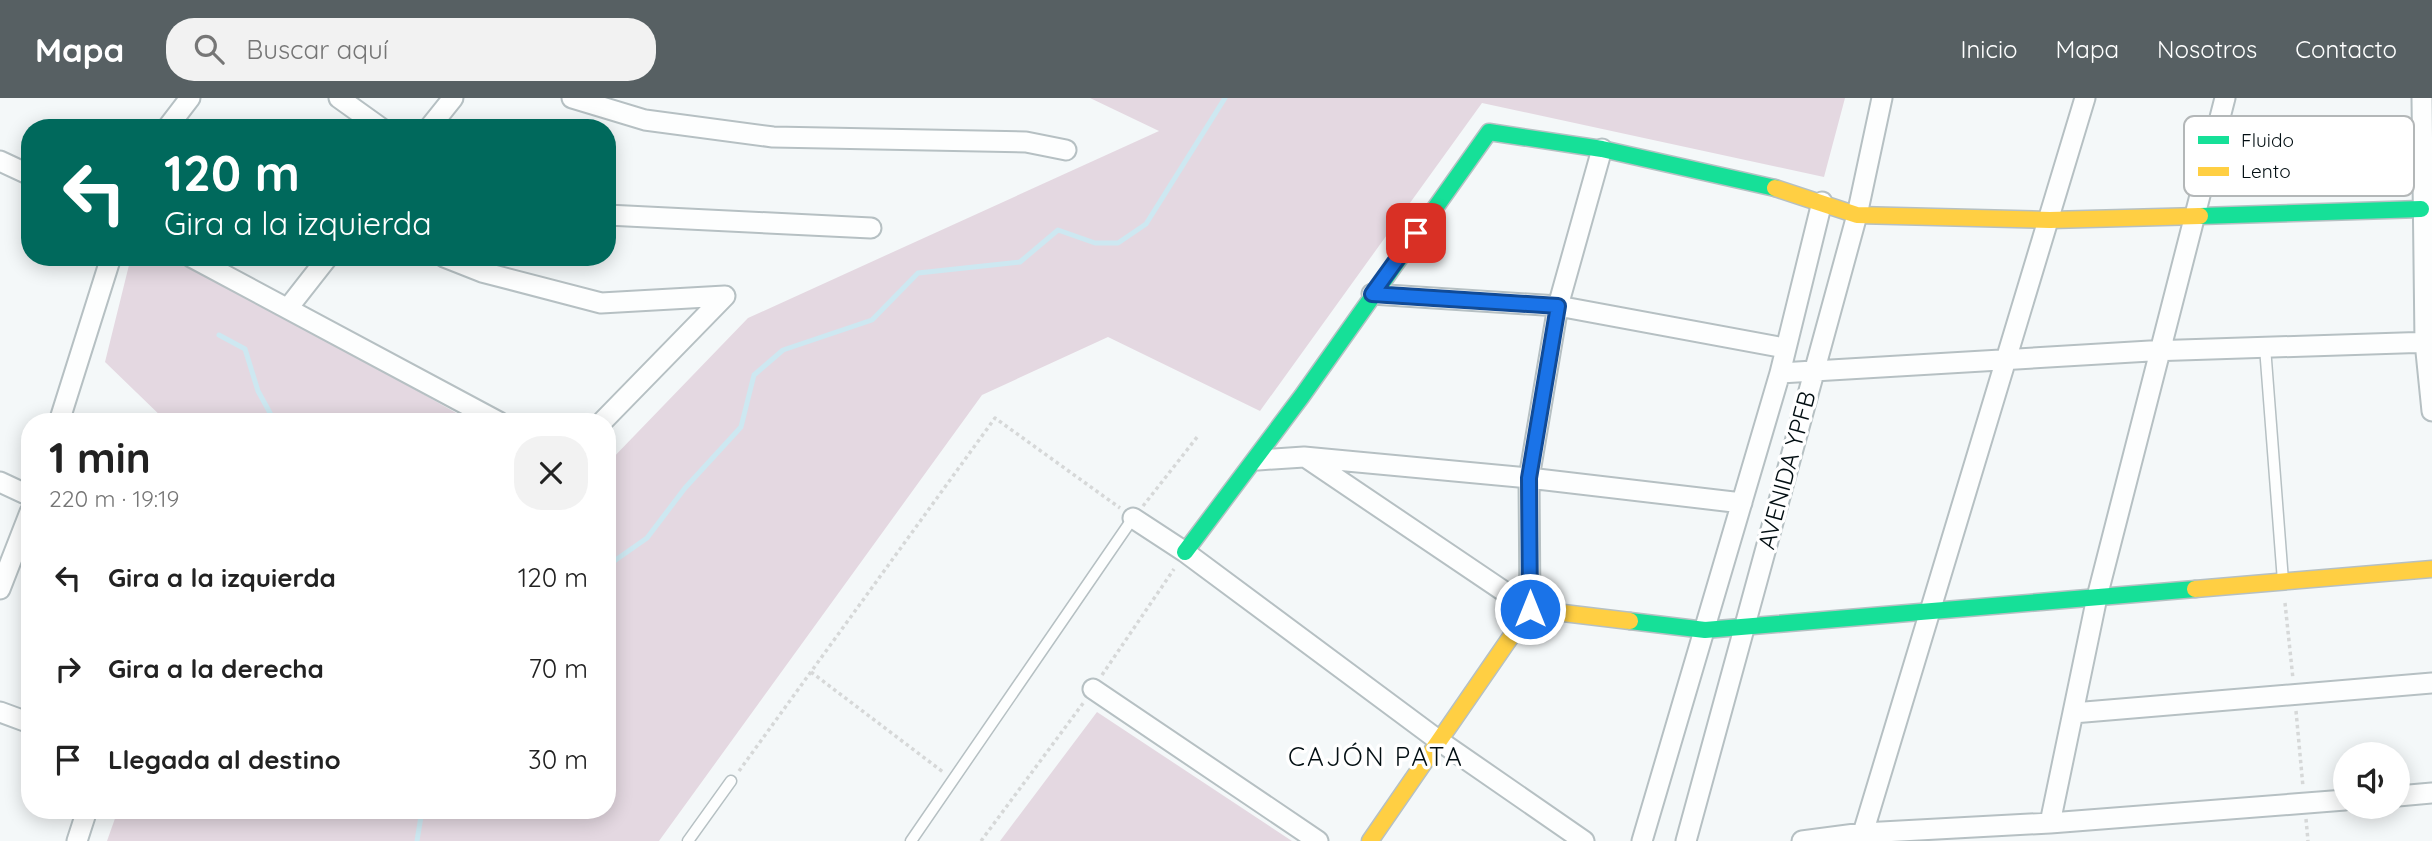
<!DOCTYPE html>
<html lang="es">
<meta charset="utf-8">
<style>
body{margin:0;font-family:Quicksand,sans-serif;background:#f2f2f2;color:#222;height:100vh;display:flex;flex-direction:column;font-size:26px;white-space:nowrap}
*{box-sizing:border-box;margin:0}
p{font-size:23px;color:#767676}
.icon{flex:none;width:38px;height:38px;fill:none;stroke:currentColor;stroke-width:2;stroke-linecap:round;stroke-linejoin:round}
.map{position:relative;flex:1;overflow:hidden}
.side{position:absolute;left:21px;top:315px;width:595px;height:406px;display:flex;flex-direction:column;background:#fff;border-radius:28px;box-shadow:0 4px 18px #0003}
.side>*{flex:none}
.guide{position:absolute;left:21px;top:21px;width:595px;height:147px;border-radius:28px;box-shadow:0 4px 18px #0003;background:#00695c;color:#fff;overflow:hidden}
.controls{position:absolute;left:2333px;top:644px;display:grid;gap:14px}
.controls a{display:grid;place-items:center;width:77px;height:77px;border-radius:50%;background:#fff;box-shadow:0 4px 18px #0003;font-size:35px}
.pin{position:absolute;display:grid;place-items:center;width:60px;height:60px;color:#fff;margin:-30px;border-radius:14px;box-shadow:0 4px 10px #0006}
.me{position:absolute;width:77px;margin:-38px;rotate:0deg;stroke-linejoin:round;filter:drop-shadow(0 0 5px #0008)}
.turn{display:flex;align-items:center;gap:24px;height:147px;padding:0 28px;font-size:32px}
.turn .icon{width:91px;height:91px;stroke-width:2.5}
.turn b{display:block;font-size:49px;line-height:60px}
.round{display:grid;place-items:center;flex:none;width:74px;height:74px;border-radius:28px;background:#f2f2f2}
.head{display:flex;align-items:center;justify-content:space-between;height:119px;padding:0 28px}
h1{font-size:42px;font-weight:800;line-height:52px}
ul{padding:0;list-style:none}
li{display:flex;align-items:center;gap:21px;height:91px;padding:0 28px}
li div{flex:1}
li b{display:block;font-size:26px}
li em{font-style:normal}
header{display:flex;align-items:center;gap:42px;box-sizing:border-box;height:98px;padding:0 35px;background:#576063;color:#fff}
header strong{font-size:33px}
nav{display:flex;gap:38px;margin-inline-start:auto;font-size:24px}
.search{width:490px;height:63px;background:#f2f2f2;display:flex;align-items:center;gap:18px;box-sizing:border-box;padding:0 24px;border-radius:28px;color:#767676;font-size:26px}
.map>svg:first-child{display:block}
</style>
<header>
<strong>Mapa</strong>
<div class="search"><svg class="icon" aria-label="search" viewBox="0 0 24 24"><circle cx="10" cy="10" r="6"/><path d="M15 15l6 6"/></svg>Buscar aquí</div>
<nav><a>Inicio</a><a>Mapa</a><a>Nosotros</a><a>Contacto</a></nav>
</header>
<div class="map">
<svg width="2432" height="743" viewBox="0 0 2432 743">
<rect width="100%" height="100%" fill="#f4f8f9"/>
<path fill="#e4d8e1" d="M1090,0H1845L1824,79L1482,5L1260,313L1108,239L982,297L659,743H107L118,712H607V366L748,220L1159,33Z
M131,159H183L472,324H167L105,264Z
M1097,614L1292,743H1000Z"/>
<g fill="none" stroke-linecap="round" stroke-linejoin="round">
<path stroke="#cde8f1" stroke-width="5" d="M219,237L245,251L258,293L275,324
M607,468L647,440L685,390L741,329L754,277L783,252L872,222L918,175L1020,164L1058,132L1095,145H1118L1146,126L1225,0
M417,743L422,712"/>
<g stroke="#b6c0c3" stroke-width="13">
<path id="lane" d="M2265,249L2283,483
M688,743L731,683
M911,743L1133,420"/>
</g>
<g stroke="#b6c0c3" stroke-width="23">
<path id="street" d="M339,0L381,30
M572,0L645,22L773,39L1026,44L1066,52
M2422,0L2425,244L2432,313
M167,30L190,0
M429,30L453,0
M0,63L30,77
M607,117L871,130
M191,159L499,324
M444,159L482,174L601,205L725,198
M1372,196L1558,208L1785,250
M288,210L328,159
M1780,275L2150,253L2432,244
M59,324L111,159
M602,324L725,198
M1308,361L1530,511
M1258,362L1304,359L1529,380L1742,405
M0,384L30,398
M1133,420L1185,454L1438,642L1584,743
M0,491L30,414
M1530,511L1529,380L1558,208L1602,51
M1093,591L1318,743
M0,614L30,625
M2073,615L2432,585
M2398,698L2432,695
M2050,725L2097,499L2225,0
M1863,735L2085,0
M77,743L87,712
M1642,743L1780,275L1822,104
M1686,743L1857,117L1882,0
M1802,743L1863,735L2050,725L2345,702"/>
</g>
<g stroke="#b6c0c3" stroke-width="19">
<path id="fast" d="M2200,118L2421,111
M1185,454L1302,298L1489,34L1602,51L1775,90
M1630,523L1705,532L2195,491"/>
</g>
<g stroke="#b6c0c3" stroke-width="19">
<path id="slow" d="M1775,90L1857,117L2050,122L2200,118
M2195,491L2432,471
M1370,743L1530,511L1630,523"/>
</g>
<path stroke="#d6d8d8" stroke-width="3.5" stroke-dasharray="3.5 3.5" stroke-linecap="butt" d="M1143,408L1198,338
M2285,505L2293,581
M811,574L943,674
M1102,577L1174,471
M2296,613L2303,689
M739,673L995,320L1120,410
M2306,721L2308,743
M981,743L1084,604"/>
<use href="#lane" stroke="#fdfefe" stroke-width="10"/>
<use href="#street" stroke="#fdfefe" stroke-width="19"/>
<use href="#fast" stroke="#16e098" stroke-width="16"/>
<use href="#slow" stroke="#ffcf43" stroke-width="16"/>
</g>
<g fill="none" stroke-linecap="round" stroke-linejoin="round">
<g stroke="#114b97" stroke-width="18">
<path id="route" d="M1416,135L1372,196L1558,208L1529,380L1530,511"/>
</g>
<use href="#route" stroke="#1a73e8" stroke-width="12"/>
</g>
<g text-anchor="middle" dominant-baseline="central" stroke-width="7" stroke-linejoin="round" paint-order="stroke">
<g font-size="24" fill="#020e12" stroke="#fff">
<text transform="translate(1786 372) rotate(-75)">AVENIDA YPFB</text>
</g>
<g font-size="26" letter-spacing="2" fill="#020e12" stroke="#fff">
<text x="1376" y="658">CAJÓN PATA</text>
</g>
</g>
<rect x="2184" y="18" width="230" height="80" rx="10" fill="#fff" stroke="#b3b7b8" stroke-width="2"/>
<rect x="2198" y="38" width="31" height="8" fill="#16e098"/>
<rect x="2198" y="69" width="31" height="9" fill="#ffcf43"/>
<g font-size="19" fill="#020e12">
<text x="2241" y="49">Fluido</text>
<text x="2241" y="80">Lento</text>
</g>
</svg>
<div class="controls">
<a><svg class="icon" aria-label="sound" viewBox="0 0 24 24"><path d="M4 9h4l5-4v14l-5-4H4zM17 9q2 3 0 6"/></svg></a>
</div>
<div class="pin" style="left:1416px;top:135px;background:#d93025"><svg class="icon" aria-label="arrive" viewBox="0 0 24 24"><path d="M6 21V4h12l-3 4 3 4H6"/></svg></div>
<svg class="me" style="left:1530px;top:511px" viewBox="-20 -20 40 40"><circle r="17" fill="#1a73e8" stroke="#fff" stroke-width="3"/><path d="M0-11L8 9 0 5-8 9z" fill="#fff"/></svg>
<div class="guide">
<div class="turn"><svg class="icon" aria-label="left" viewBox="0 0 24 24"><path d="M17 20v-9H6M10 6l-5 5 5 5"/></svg><div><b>120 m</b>Gira a la izquierda</div></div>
</div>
<section class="side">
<div class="head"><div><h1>1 min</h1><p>220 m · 19:19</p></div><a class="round"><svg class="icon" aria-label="close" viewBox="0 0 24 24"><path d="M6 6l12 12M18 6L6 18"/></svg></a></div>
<ul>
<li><svg class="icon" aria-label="left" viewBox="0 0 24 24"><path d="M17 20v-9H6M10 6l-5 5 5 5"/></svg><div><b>Gira a la izquierda</b></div><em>120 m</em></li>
<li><svg class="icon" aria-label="right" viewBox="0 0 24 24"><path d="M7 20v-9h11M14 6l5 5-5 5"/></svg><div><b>Gira a la derecha</b></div><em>70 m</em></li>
<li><svg class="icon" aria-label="arrive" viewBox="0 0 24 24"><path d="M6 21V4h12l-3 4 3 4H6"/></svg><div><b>Llegada al destino</b></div><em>30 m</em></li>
</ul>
</section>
</div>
